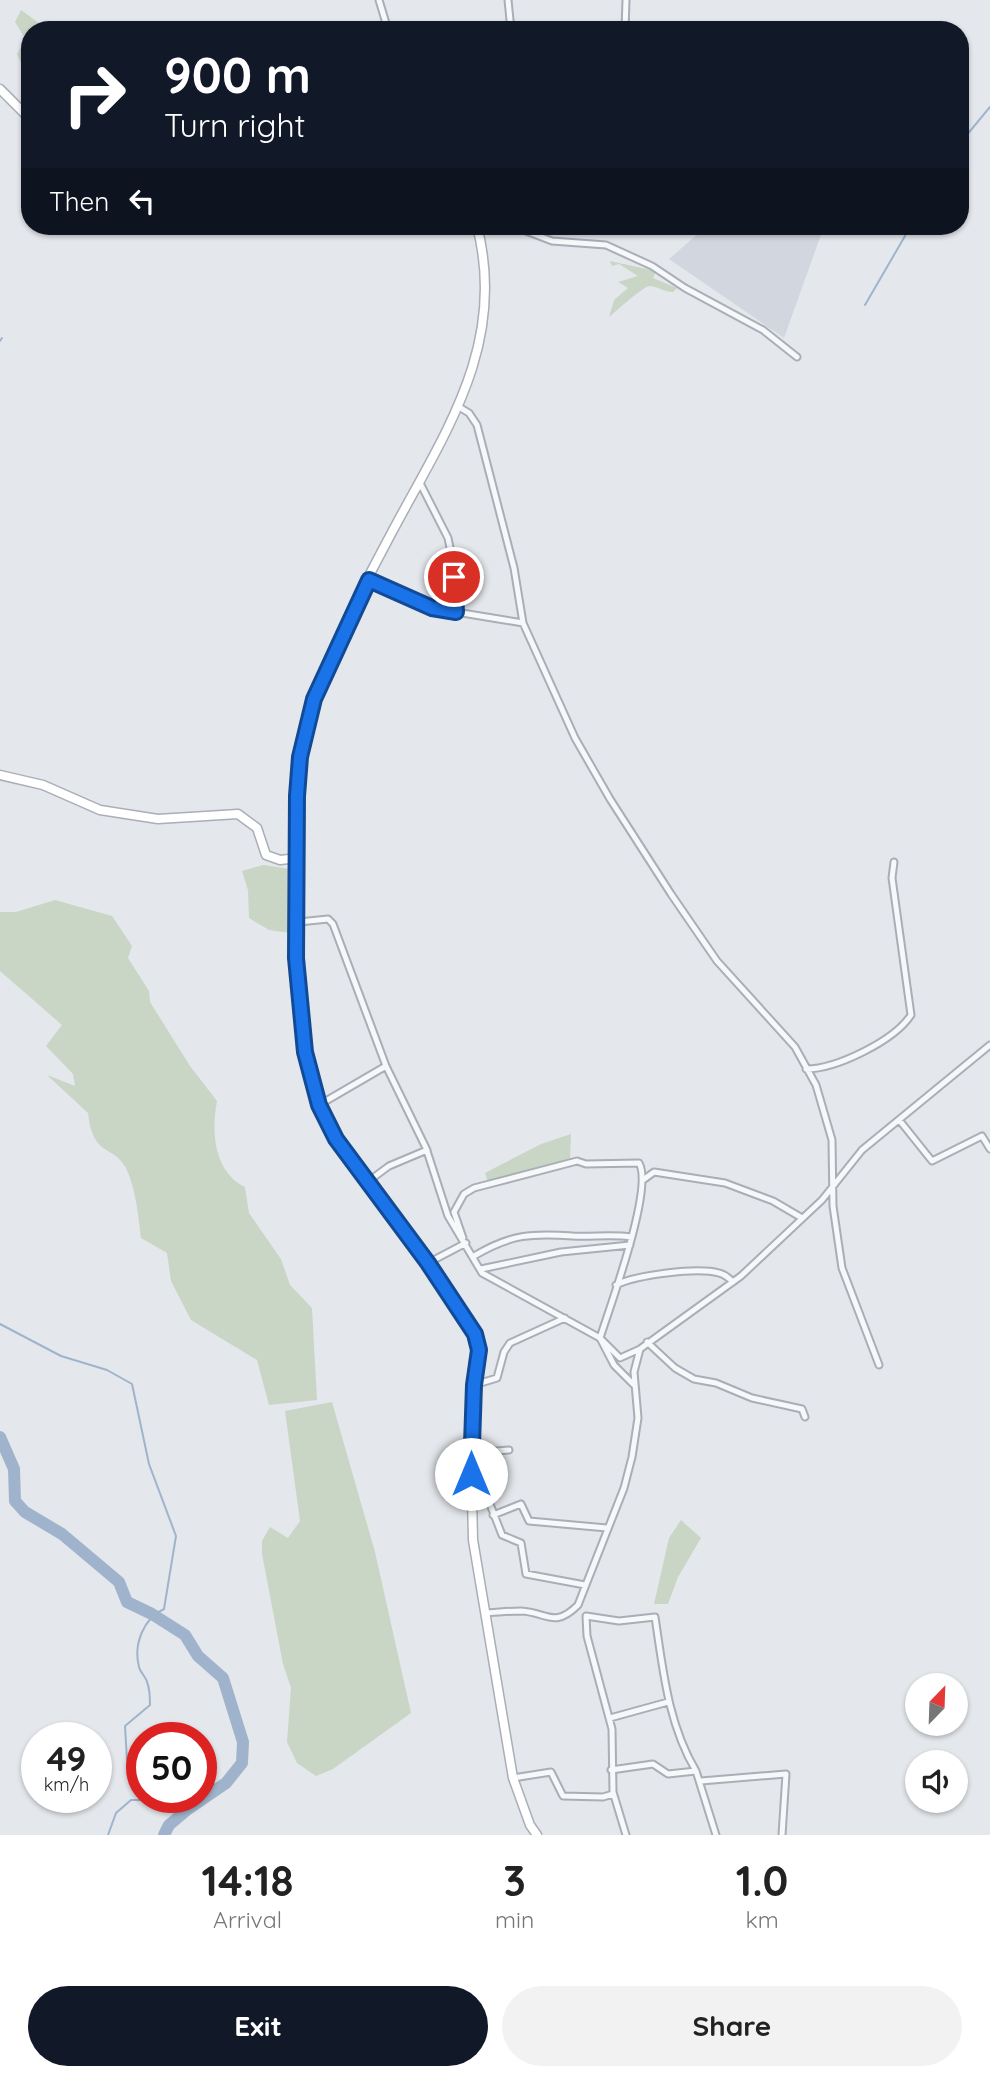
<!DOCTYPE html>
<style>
body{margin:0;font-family:Quicksand,sans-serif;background:#f2f2f2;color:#222;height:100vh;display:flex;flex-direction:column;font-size:26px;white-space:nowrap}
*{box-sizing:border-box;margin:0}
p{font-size:23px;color:#767676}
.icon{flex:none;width:38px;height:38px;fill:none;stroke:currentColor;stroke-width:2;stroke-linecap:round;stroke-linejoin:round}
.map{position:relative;height:1835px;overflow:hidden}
.side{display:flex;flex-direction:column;background:#fff;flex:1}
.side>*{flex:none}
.guide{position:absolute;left:21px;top:21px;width:948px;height:214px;border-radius:28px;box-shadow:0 2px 5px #0004;background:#111827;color:#fff;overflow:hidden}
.needle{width:46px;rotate:23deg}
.buttons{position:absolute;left:905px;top:1673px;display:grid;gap:14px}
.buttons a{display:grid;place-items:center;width:63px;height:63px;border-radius:50%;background:#fff;box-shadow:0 2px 5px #0004;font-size:35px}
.speed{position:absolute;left:21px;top:1722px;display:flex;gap:14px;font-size:35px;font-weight:700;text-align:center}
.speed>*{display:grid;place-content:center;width:91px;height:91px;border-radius:50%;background:#fff;box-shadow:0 2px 5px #0004;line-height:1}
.speed small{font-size:18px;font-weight:400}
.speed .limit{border:10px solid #d22;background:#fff;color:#111}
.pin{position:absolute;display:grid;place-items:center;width:60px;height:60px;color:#fff;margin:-30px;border:4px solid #fff;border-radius:50%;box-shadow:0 2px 7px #0007}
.me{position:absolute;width:77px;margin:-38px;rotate:0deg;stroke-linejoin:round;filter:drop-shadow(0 0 5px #0008)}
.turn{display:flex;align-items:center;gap:24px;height:147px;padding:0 28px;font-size:32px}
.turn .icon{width:91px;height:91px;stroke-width:2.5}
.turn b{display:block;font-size:49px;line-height:60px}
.then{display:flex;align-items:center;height:66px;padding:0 28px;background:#0003;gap:14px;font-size:26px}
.eta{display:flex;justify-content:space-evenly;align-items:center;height:119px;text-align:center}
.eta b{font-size:42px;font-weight:700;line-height:49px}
.cta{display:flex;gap:14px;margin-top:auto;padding:14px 28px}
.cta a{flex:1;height:80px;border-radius:42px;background:#111827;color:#fff;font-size:28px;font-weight:700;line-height:80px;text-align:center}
.cta a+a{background:#f2f2f2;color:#222}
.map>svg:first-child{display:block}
</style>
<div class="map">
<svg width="990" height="1835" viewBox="0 0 990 1835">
<rect width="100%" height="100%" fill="#e4e7ec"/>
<path fill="#d2d6de" d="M707,226H821L823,229L784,338L669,259Z"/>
<path fill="#c9d6c5" d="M21,10L39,23L42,30H30V73L24,70L17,54L26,40L15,22Z
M610,261L656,271L653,278L677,288L673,292C664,292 659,287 650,286C645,285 616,311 609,317L614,300L628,288L618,282L638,276L619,264L612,266Z
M263,865L290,869V933L269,930L249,918L248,890L242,871Z
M55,900L112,916L132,946L128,958L149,991L150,1002L190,1066L217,1101C211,1132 214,1172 245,1187L249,1213L281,1259L290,1285L312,1308L317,1400L269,1405L257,1360L191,1320L171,1281L167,1253L141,1238C138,1214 136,1190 126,1168C113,1144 93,1158 88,1113L47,1075L75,1086L73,1074L46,1046L62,1025L0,971V912H16Z
M571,1134L570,1159L488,1182L485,1173L541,1144Z
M332,1402L375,1552L411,1713L333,1769L316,1776L297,1763L287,1742L291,1688L283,1664L262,1554V1541L270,1527L288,1538L300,1521L285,1411Z
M681,1520L701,1538L678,1577L668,1604H654L669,1538Z"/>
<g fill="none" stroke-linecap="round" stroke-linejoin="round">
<path stroke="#9fb4cc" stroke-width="2" d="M961,142L990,107
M865,305L905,236L908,226
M0,341L2,338
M0,1324L61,1356L107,1370L132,1384L149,1464L176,1536L164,1609C144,1618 133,1644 139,1667C140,1672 146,1677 147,1682C150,1689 150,1698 150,1705L125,1726L127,1760L142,1768
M108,1835L116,1813L131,1800H146L148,1797"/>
<path stroke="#9fb4cc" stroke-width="12" d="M0,1437L14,1469L15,1501L25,1512L62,1534L119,1582L127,1602L152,1614L185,1635L198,1656L223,1678L243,1742L242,1763L226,1783L188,1809L169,1825L164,1835"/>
<g stroke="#a9aeb7" stroke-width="9">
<path id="street" d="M379,0L388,30
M508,0L511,30
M625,30L626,0
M513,226L552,241L606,245L652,266L685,288L763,330L797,357
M459,407L469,413L477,425L514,568L523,623L575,738L610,799L671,894L717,961L795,1047L816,1085L832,1140L833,1206L842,1268L879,1365
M420,483L448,538L453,562L456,612L523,623
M368,580L432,608L456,612
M299,922L328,919L333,924L386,1066
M806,1069C836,1069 894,1041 911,1015L892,878L894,862
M319,1105L386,1066L426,1148L448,1216L482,1273L600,1338L614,1365L634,1385
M900,1121L932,1161L982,1136L990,1149
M643,1180L654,1172L725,1183L773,1201L802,1218
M366,1183L389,1166L427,1150
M463,1238L454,1212L464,1194L474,1188L577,1161L586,1164L639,1163C654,1188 610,1306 600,1338L620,1358L640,1349
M474,1256C511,1234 532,1233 573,1236C593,1237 612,1234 632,1237
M428,1263L466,1243
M481,1269L561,1252L630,1245
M616,1285C636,1275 697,1267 719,1273C724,1274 729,1278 733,1282
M647,1342L675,1368L694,1379L716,1383L752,1398L802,1409L805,1417
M474,1385L497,1378L504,1352L510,1343L565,1318
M471,1453L509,1450
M474,1463L502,1535L521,1543L526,1574L585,1585
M493,1515L521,1504L529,1521L607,1528
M487,1613C498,1612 510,1611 521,1611C547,1612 554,1629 578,1605L624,1488L632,1457L638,1418L634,1372L640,1349L741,1276L822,1200L862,1150L990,1045
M610,1718L668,1702
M611,1770L653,1764L668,1774L696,1771C668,1724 663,1670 655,1617L619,1621L586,1616L587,1636L612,1729L613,1792L626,1835
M696,1771L716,1835
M513,1778L551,1772L563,1796L603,1797L613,1794
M701,1781L786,1774L782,1835"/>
</g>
<g stroke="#a9aeb7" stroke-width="11">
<path id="secondary" d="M0,89L30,119
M477,226C508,345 444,434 391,534C348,615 300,703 297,796C295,835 298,874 299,912C299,927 297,941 297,955C295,1025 310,1100 349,1159C385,1214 463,1289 479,1350L471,1453L473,1540L513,1778L530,1825L537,1835
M0,775L43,785L100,810L158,819L238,814L257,828L266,855L280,860L298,858"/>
</g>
<use href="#street" stroke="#f7f8fa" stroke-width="5"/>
<use href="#secondary" stroke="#fff" stroke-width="8"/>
</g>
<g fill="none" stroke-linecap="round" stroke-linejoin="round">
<g stroke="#114b97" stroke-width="18">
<path id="route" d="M454,577L456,612L432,608L369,580L314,699L300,757L297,796L296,958L305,1052L319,1105L336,1139L428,1263L475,1334L479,1350L474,1385L471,1474"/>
</g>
<use href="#route" stroke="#1a73e8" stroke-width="12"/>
</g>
</svg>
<div class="buttons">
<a><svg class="needle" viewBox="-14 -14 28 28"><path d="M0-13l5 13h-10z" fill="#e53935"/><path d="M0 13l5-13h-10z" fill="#767676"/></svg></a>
<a><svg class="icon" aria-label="sound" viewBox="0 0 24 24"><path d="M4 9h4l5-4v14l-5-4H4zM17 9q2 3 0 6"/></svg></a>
</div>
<div class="speed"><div>49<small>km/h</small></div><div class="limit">50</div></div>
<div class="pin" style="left:454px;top:577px;background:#d93025"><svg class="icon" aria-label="arrive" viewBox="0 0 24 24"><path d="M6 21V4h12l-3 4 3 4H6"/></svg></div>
<svg class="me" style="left:471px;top:1474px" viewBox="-20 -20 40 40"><circle r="19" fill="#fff"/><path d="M0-13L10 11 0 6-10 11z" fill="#1a73e8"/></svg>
<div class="guide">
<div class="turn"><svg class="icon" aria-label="right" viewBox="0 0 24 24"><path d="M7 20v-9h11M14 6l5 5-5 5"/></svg><div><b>900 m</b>Turn right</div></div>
<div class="then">Then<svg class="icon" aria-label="left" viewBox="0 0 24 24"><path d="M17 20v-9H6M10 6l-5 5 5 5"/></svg></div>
</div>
</div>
<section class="side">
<div class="eta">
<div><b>14:18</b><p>Arrival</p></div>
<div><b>3</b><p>min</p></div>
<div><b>1.0</b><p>km</p></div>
</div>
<div class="cta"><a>Exit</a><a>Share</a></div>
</section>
